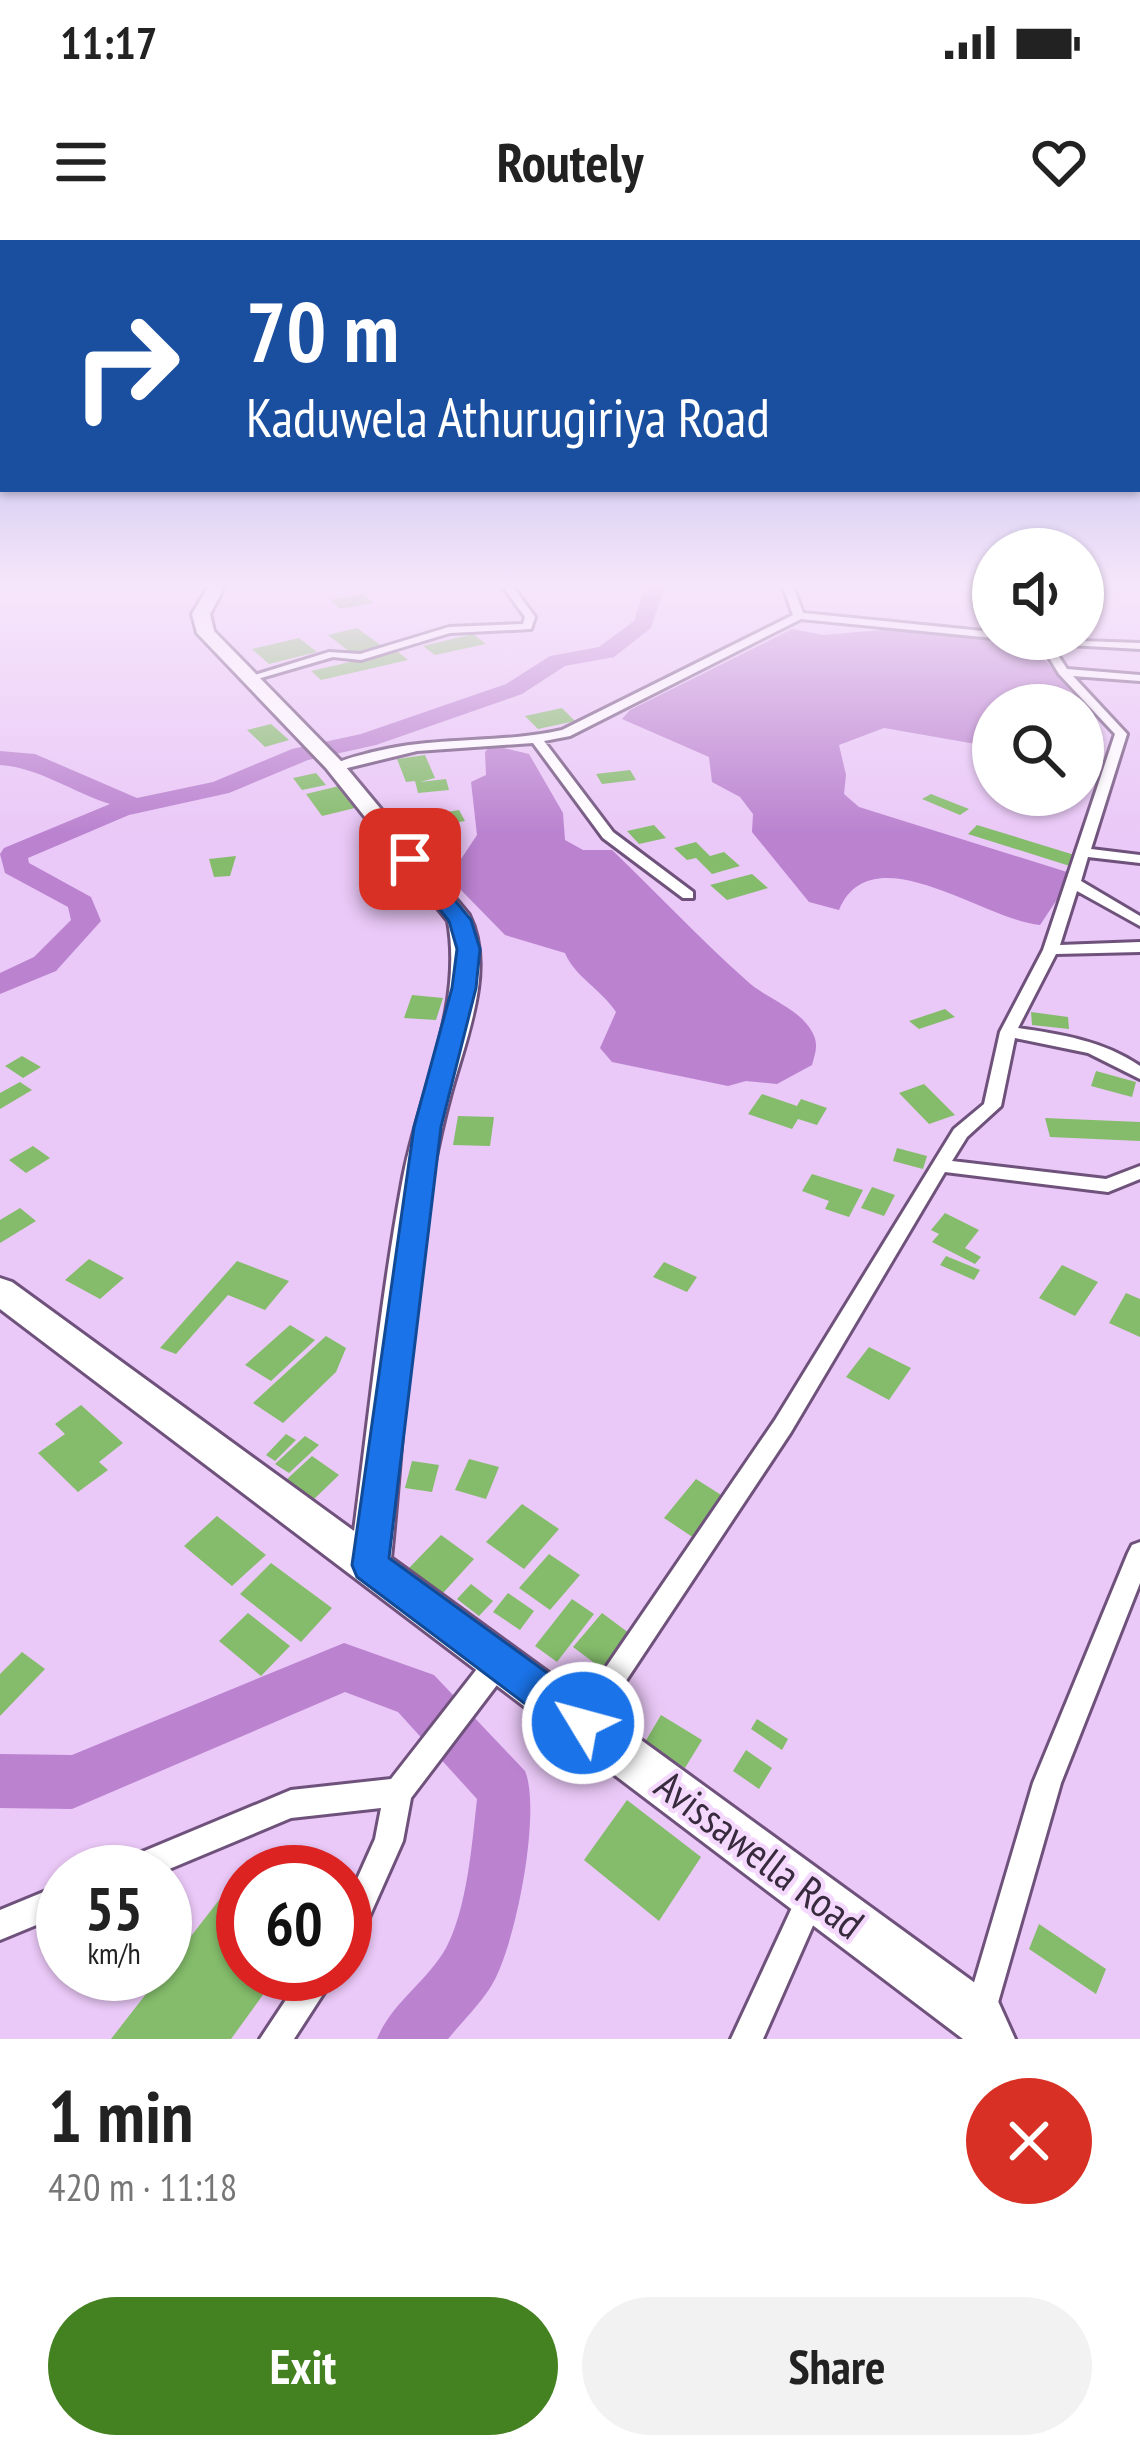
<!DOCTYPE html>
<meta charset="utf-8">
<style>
body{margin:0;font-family:"PT Sans Narrow",sans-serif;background:#f2f2f2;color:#222;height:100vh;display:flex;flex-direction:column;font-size:45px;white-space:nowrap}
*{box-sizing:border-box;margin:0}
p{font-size:39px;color:#767676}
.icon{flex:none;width:66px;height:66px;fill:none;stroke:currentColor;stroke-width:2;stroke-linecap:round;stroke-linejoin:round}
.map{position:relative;height:1799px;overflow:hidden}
.sheet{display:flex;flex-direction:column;background:#fff;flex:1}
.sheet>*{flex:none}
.hud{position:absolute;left:0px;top:0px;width:1140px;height:252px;box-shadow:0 3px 9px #0004;background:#1a4fa0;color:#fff;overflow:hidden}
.controls{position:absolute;left:972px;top:288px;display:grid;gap:24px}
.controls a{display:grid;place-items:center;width:132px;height:132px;border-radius:50%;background:#fff;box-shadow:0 3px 9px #0004;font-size:60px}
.speed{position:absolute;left:36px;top:1605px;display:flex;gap:24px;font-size:60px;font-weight:700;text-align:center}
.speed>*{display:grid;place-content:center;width:156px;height:156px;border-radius:50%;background:#fff;box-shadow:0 3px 9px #0004;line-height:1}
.speed small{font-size:30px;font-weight:400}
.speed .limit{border:18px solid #d22;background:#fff;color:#111}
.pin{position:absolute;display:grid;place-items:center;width:102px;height:102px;color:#fff;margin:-51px;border-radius:24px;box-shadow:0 6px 18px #0006}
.me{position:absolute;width:132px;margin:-66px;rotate:307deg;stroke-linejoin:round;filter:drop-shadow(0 0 9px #0008)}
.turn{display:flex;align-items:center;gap:42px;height:252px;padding:0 48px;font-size:54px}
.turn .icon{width:156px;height:156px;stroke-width:2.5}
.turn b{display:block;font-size:84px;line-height:102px}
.round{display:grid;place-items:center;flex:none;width:126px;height:126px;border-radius:63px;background:#f2f2f2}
.summary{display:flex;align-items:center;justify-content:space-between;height:204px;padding:0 48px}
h1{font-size:72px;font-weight:700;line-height:90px}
.primary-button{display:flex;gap:24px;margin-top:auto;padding:24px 48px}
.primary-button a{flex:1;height:138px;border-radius:72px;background:#448120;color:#fff;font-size:48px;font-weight:700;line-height:138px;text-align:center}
.primary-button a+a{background:#f2f2f2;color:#222}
.status{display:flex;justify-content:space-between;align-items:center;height:84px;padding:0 60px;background:#fff;direction:ltr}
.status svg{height:33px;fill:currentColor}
header{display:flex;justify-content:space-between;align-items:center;height:156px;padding:0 48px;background:#fff;font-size:54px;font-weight:700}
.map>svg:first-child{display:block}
</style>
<div class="status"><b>11:17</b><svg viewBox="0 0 49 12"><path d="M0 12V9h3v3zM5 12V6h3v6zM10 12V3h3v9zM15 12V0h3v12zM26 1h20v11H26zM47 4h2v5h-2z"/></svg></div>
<header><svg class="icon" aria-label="menu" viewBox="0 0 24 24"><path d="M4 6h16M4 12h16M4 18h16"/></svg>Routely<svg class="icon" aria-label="heart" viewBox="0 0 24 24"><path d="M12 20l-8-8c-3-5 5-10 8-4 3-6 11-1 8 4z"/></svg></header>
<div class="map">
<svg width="1140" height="1799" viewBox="0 0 1140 1799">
<rect width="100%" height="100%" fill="#eac8f7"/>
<path fill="#ba82cf" d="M904,388L1026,402C1037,408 1074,453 1079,465H993V507L884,488L839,505L846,535L844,554L859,567L1067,632L1058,658L1040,685C984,680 871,592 839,670L809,662L752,592L753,574L740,557L712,542L709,517L622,479L630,470L792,389L823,395Z
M491,505L529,514L563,573L565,600L583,610H612C657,653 700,699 746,740C766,759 796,766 811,790C819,803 816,811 812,825L777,844L746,841L728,846L612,822L600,808L616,772C602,750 575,737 565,713L505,695L460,649L461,619L477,595L471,542L486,535L485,512Z"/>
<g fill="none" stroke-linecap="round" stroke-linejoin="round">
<path fill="#ba82cf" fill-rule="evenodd" d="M651,344H672L662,354L651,388L614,417L565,426L522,454L376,505L308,520L229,553L129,575L28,618L29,623L91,657L101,681L56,731L0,754V733L34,717L71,680L68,667L5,633L0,614L4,608L110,564C74,553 38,527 0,525V511L35,514L137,558L213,542L292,509L361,494L506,444L550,416L599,407L634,381L643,352Z
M344,1403L434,1435L525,1531C542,1571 515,1711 490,1748C478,1766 462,1782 448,1799H377C392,1762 427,1742 446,1708C467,1669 472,1604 477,1559L398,1472L345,1452L72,1569L0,1568V1514L72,1515Z"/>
</g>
<path fill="#84bc6b" d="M364,354L373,363L340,369L331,360Z
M357,388L386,409L355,416L328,395Z
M473,394L486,404L435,415L423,406Z
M299,398L317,412L269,424L252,409Z
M397,411L408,420L321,440L311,431Z
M562,468L575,481L538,489L525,476Z
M271,484L289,500L265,507L247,490Z
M425,515L435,538L420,542L446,539L449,550L418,553L415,541L406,542L397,519Z
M630,530L636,540L602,544L596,534Z
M316,533L326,545L302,550L293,538Z
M339,546L355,568L322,576L306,554Z
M931,554L969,569L960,575L922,559Z
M1019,559L1052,566L1048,575L1014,567Z
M459,570L465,581L430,587L424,576Z
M654,585L666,598L639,604L627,591Z
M977,585L1081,617L1073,627L968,594Z
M696,602L710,616L724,612L740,626L712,634L696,618L687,620L674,608Z
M236,616L230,636L214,637L209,619Z
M752,634L768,648L727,660L710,645Z
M412,755L443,758L436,780L404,778Z
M945,769L955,777L919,789L909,781Z
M1031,772L1068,777L1069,789L1032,785Z
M22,816L41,827L23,838L5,826Z
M1096,831L1136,842L1132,857L1091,846Z
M20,842L32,850L0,869V853Z
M924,844L955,875L929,884L899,853Z
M762,854L797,866L801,859L827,868L817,885L798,879L792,889L748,874Z
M458,876L494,877L490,906L453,905Z
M1045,878L1140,882V901L1050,897Z
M33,906L50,918L26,933L9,920Z
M897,908L927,916L923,929L893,921Z
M812,934L863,950L849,977L825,969L829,961L802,951Z
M872,947L895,955L884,976L861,968Z
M20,968L36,981L0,1003V980Z
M945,973L979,990L965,1008L981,1017L975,1024L932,1002L939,994L931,990Z
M946,1016L980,1030L974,1040L940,1025Z
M89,1019L124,1038L100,1059L65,1040Z
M237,1021L289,1041L265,1070L228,1055L176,1114L160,1108Z
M664,1022L697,1037L687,1052L653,1037Z
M1062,1025L1098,1042L1075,1076L1039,1058Z
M1126,1053L1140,1059V1097L1109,1083Z
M290,1085L315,1100L271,1141L245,1125Z
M326,1096L346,1108L336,1132L283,1183L253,1163Z
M869,1107L911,1128L889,1160L846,1137Z
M81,1165L123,1203L99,1222L108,1230L78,1252L38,1213L65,1194L55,1184Z
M286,1194L296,1200L275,1221L266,1215Z
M305,1196L319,1205L289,1233L275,1224Z
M312,1216L339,1235L313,1260L286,1240Z
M469,1219L499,1227L486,1259L455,1250Z
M412,1221L439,1225L432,1252L405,1248Z
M696,1239L729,1260L697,1300L664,1278Z
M522,1264L559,1289L524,1329L486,1302Z
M217,1276L266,1315L232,1346L184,1306Z
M441,1295L474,1319L443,1353L409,1328Z
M549,1314L580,1335L550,1370L519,1348Z
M271,1323L332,1368L301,1402L240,1354Z
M471,1344L493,1361L479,1376L457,1359Z
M508,1353L534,1371L520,1390L493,1372Z
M572,1359L594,1374L557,1422L535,1406Z
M248,1373L290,1406L261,1436L219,1401Z
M602,1373L637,1399L609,1434L573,1407Z
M22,1412L45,1429L0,1476V1434Z
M661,1475L702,1500L685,1528L645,1502Z
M757,1479L788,1499L782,1510L751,1489Z
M746,1510L772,1528L759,1549L733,1531Z
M627,1560L701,1617L659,1681L584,1620Z
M251,1619L267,1632H243V1734H278L231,1799H111Z
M1039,1684L1106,1729L1096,1754L1029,1709Z"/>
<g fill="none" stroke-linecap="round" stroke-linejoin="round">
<g stroke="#6f527b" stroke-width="6">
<path id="street" d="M501,344H511L535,377L531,389L450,393L361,420L333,417L251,441L245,438L329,412L360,414L449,387L523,384L525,377Z
M782,344H792L803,373L993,392V398L801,379L570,496L544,501L613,592L693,652V658H683L603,598L533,503L417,511L335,531L329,527C342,519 358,516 373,512C437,496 501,504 562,490L793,375Z
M1024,399L1140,403V409L1051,404L1067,429L1140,435V441L1073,436L1127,494L1091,609L1140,615V623L1088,617L1081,641L1140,676V686L1077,651L1060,705L1140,702V712L1056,714L1018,788C1060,794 1104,801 1140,826V839L1088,813L1015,798L1001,866L967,897L952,921L1106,939L1140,926V939L1108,952L945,932L791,1192L592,1492L583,1496L574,1492L570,1483L574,1474L775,1180L954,889L984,864L1000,792L1043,710L1115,494L1059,434L1040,403Z
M1140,1302V1343L1061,1543L995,1773L991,1784L980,1788L969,1784L965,1773L1033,1543L1128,1313L1132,1305Z
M500,1408L509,1411L513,1420L509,1429L411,1558L403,1601L355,1709L345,1714V1666L375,1599L381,1568L291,1578L162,1632H114L118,1622L291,1550L391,1539L491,1411Z
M812,1642L822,1646L826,1656L763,1799H731L802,1646Z
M63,1644V1674L0,1700V1670Z
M303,1734H336L294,1799H260Z"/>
</g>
<g stroke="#6f527b" stroke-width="6">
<path id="primary" d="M210,344H226L210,374L214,391L340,520L469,675C496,728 465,801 451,853C410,1003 407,1165 391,1318L997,1759L1015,1799H963L0,1069V1038L12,1042L354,1291C369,1175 381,1058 402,943C417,857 464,769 448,681L326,528L197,393L192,374Z"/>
</g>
<use href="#street" fill="#fff" fill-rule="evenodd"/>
<use href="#primary" fill="#fff" fill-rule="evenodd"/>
</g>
<linearGradient id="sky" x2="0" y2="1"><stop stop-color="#95a0de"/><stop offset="0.58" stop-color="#f6e6fb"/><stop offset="1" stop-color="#f6e6fb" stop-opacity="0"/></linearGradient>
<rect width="1140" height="595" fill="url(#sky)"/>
<path fill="#1a73e8" stroke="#114b97" stroke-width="3" d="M410,613L418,615L471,680L480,709L476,748L441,887L389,1318L597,1469L603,1483L597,1497L583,1503L569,1497L357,1337L352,1325L414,887L452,748L457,709L449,681L400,619Z"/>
<g text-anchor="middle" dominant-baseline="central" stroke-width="9" stroke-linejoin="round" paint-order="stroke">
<g font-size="42" fill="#382b3d" stroke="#f4d8fe">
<text transform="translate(760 1614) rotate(37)">Avissawella Road</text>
</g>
</g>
</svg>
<div class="controls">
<a><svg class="icon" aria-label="sound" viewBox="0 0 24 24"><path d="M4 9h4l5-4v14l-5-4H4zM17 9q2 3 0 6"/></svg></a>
<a><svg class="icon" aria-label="search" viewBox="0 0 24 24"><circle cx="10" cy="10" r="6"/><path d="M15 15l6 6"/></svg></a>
</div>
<div class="speed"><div>55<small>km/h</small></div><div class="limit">60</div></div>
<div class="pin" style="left:410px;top:619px;background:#d93025"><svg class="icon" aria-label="arrive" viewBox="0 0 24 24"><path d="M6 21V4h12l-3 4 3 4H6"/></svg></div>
<svg class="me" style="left:583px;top:1483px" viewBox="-20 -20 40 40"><circle r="17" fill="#1a73e8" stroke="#fff" stroke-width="3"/><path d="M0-11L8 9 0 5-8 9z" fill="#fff"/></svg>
<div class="hud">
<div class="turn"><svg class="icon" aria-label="right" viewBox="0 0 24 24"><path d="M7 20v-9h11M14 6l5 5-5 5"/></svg><div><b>70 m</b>Kaduwela Athurugiriya Road</div></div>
</div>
</div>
<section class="sheet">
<div class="summary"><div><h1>1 min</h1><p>420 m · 11:18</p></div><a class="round" style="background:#d93025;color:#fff"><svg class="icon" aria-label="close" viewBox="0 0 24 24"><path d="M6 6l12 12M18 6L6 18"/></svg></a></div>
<div class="primary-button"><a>Exit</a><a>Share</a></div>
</section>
